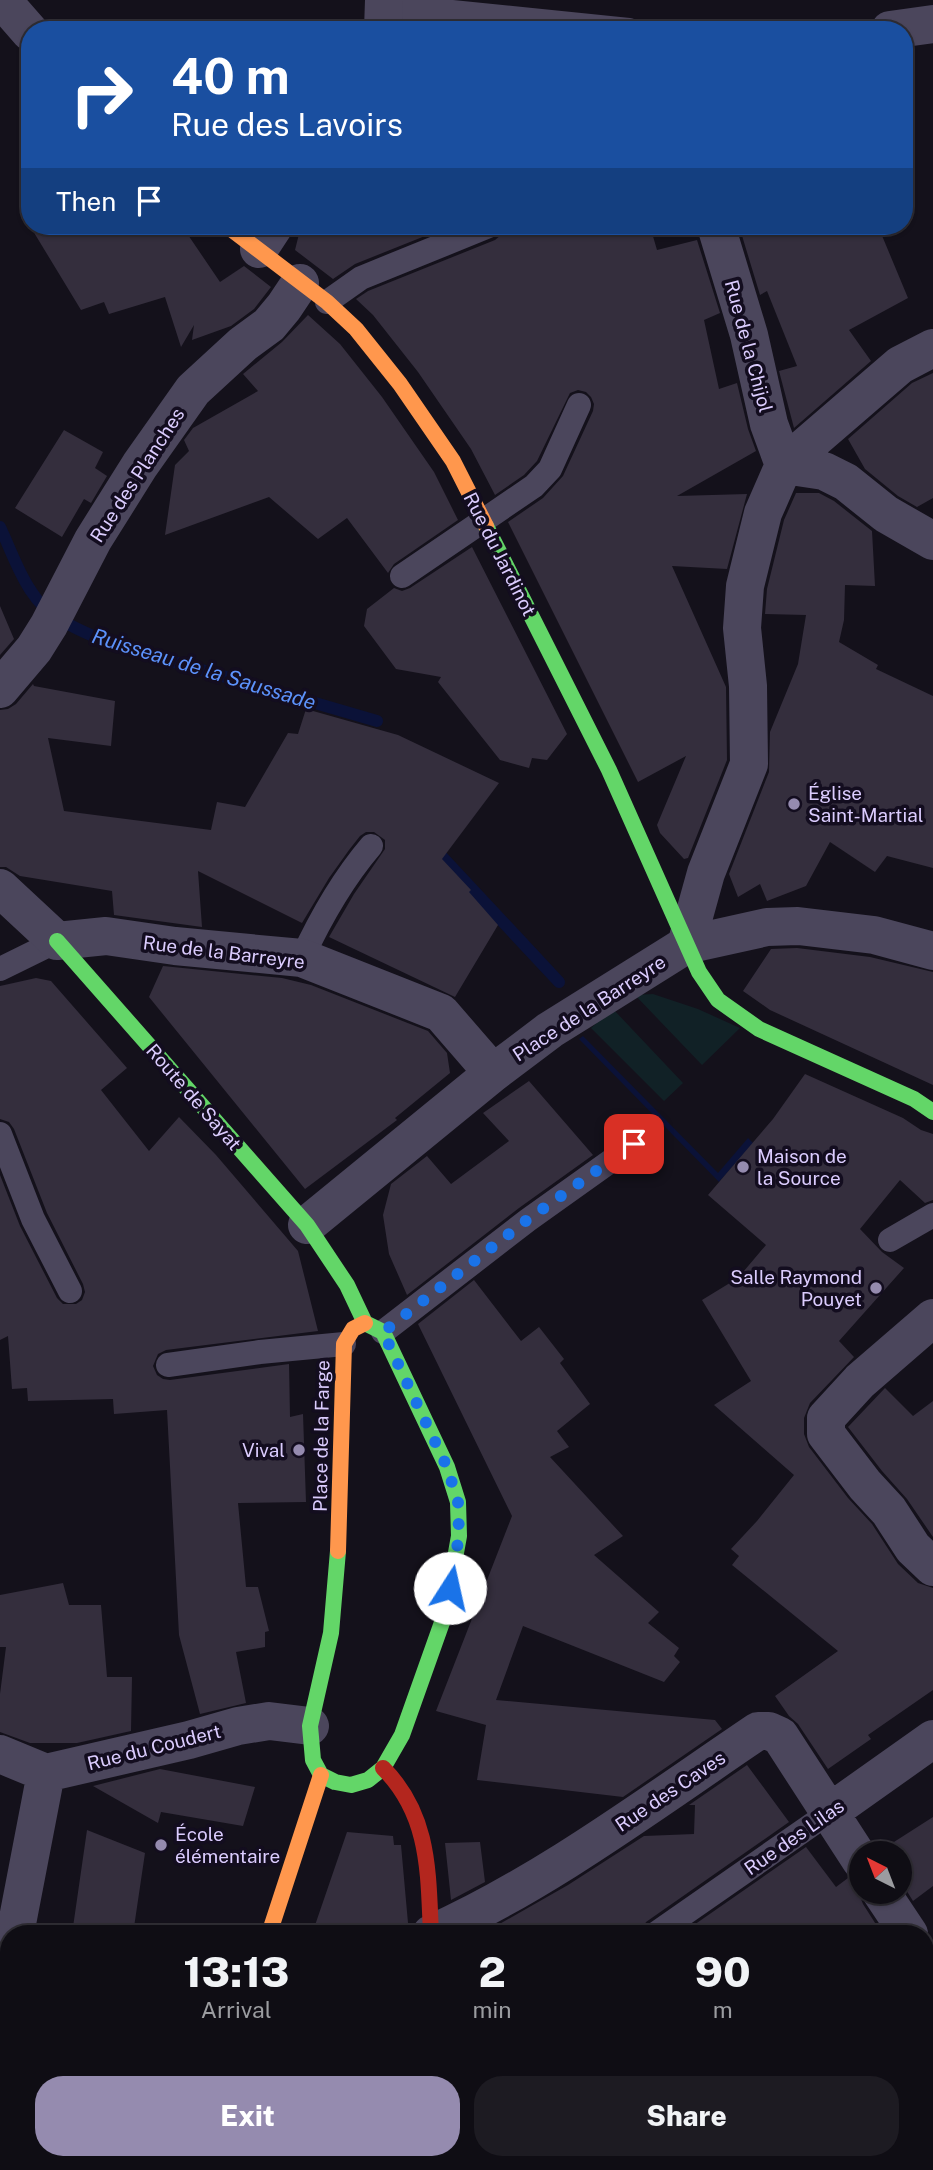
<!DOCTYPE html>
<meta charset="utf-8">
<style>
body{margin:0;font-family:"Public Sans",sans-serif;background:#1d1b22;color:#f1f3f6;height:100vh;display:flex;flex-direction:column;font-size:26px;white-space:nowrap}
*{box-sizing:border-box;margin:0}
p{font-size:23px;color:#9b9ca0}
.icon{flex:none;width:38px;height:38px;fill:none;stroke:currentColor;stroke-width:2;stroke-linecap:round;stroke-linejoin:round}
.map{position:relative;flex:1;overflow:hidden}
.side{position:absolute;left:0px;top:1925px;width:934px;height:245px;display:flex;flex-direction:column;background:#0f0d14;border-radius:28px 28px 0 0;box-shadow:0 2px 5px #0004,0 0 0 2px #2f2d34}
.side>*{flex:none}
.top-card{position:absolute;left:21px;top:21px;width:892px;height:214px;border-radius:28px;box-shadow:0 2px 5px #0004,0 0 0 2px #2f2d34;background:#1a4fa0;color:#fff;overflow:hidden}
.needle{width:46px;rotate:318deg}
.buttons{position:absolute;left:849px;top:1841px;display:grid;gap:14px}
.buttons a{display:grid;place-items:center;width:63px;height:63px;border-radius:50%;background:#0f0d14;box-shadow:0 2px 5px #0004,0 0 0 2px #2f2d34;font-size:35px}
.pin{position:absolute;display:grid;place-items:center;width:60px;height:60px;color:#fff;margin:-30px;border-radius:14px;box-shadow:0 4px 10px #0006}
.me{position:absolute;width:77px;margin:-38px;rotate:10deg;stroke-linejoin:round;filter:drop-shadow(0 0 5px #0008)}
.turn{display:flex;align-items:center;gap:24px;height:147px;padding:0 35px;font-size:32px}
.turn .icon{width:91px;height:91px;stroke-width:2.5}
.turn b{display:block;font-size:49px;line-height:60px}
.then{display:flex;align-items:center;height:66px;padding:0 35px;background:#0003;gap:14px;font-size:26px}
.eta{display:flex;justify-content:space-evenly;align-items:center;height:119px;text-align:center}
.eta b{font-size:42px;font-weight:800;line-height:49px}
.action{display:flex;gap:14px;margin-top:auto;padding:14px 35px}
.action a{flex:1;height:80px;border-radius:28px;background:#958baf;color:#fff;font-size:28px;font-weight:800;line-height:80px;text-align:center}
.action a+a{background:#1d1b22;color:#f1f3f6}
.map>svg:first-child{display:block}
</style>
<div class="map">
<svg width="933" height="2170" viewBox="0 0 933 2170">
<rect width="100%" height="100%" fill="#14111b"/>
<path fill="#112126" d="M653,994L698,1009L740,1028L702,1065L635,995Z
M613,1009L683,1083L664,1101L591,1028Z"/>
<path fill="#0b1238" d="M583,1036L718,1173L748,1138L753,1143L719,1182L579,1039Z"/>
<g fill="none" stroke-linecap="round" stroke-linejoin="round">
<path stroke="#0b1238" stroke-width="12" d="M0,527C10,548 18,572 31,591C48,619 83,632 112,644L377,721
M433,847L559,982"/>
</g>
<path fill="#342e3d" d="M30,226H182L220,282L244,266L271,287L254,309L231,326L192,340L194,325L181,347L165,297L109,314L104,302L81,310Z
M301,226H450L355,264L333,279L295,250Z
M504,226H650L657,250L697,240L720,313L704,320L719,389L737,383L748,429L756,451L677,496L747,494L727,569L672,566L726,687L727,760L688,858L684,859L660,833L657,825L686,756L638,782L508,522L543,498L563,476L593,411L594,404L591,397L586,392L578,390L570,393L537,461L524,475L495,495L471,449L418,372L373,315L356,299L368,291L495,240L501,235Z
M751,226H878L908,298L849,330L871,361L794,428L779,371L797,366L767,291L760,295L740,229Z
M308,315L340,344L382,397L434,472L458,520L394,564L388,573L347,518L318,539L269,497L165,535L175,465L189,451L184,440L193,428L258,391L243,374L282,342Z
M933,373V498L917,507L898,496L865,469L848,439L912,383Z
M64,430L103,452L95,468L107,476L91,503L84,499L62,537L15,508Z
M796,493H819L834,501L872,531L875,586L845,585L844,620L839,642L878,665L876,669L933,696V868L887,856L875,872L830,842L806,886L767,901L760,884L738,897L729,874L769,772L770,732L798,664L806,615L765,614L767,589L784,520Z
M472,547L567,734L547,760L532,758L529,768L500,760L438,682L441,677L396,669L364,626L367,609L394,588L402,591L410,588Z
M0,606L14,639L0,655Z
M33,684L34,686L115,701L111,746L48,738L64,811L211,830L217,802L245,807L288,733L298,734L306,709L398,735L499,783L442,859L471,890L469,892L498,925L455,997L329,937L354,894L385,849V840L374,832H366L360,836L349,850L329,878L302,923L198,871L202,927L114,915L112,891L20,876L6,867H0V710L8,709L16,704Z
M797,948L870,957L933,972V1085L770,1010L743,991L771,949Z
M163,966L282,978L311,985L428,1031L447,1053L450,1073L395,1118L397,1120L305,1189L149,997Z
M36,978L51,981L127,1068L101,1090L149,1151L179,1117L216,1155L298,1251L318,1331L166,1350L158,1354L153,1366L157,1375L163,1379L170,1380L289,1364L290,1417L303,1414L306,1502L238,1503L246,1587H258L269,1631L265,1632V1647L236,1652L246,1703L200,1714L179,1635L167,1410L114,1414L113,1399L28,1401L27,1388L12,1389L8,1336L0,1340V1175L20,1226L57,1298L63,1304H76L82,1300L85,1292L83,1284L47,1213L14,1129L9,1122L0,1119V986Z
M805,1074L903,1118L921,1130L933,1134V1200L925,1203L900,1180L860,1229L882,1252L904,1268L839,1341L854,1357L810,1403L804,1418V1434L809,1447L848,1498L872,1524L898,1564L918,1583L933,1588V1690L868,1735L871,1739L828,1769L798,1724L789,1716L775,1696L838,1651L732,1565L739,1556L731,1549L757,1521L794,1475L714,1405L751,1381L702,1300L738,1278L766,1245L708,1195L773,1119Z
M529,1081L593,1155L519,1208L407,1295L389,1254L383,1215L391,1184L427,1156L451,1184L509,1141L483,1113Z
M474,1280L521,1341L539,1327L564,1359L560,1363L590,1404L557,1431L569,1447L550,1457L623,1536L594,1555L659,1612L648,1623L679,1648L674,1656L680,1662L664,1682L523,1626L496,1700L715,1720L722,1729L623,1797L477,1780L486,1725L436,1711L512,1516L418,1324Z
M885,1388L913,1416L933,1401V1537L907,1499L882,1471L848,1427Z
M63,1583L69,1605H101L107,1677H132L131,1731L77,1743H30L0,1732V1694L6,1647H0V1595Z
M747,1765L789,1822L646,1922L640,1934H482L568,1885L644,1836L694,1834L695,1805H689Z
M160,1769L255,1787L243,1826L161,1812L158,1823L93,1786Z
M933,1817V1886L913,1901L900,1880V1853H882L885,1851L883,1849Z
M87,1830L145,1853L133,1934H72Z
M347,1832L393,1836L394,1845H401L409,1934H312Z
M480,1842L485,1882L451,1900L445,1843Z
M806,1847L836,1887L848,1878L861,1883L859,1894L863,1904L877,1926L864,1934H681Z"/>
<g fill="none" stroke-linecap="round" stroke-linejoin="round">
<path stroke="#4b465c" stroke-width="24" d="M384,5L629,30
M327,302L361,278L489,226
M402,576L534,486L550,469L579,405
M302,958C321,917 342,880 371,846
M0,969L57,941
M0,1134L33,1219L70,1291
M890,1240L933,1215
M383,1332L528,1220L650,1133
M168,1365L260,1352L344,1344
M655,1934L830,1812
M0,2010L9,1965"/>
<path stroke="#4b465c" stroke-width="38" d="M2,0L30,32
M383,30L384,0
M890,30L933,24
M716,226L749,335L769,424L784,465L824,471L846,482L886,514L933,541
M259,249L274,226
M0,689L34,649L49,625L93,540L140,465L193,390L243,344L269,325L284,307L300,283
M0,888L57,941L106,936L175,946L302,958L441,1013L493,1073L307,1225
M686,945L706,873L749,764L748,686L742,628L745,586L763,513L784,465L900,365L933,348
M493,1073L550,1030L686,945L767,927L798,926L874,935L933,951
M933,1318L860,1381L826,1418V1434L865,1485L889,1511L913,1548L933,1567
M0,1754L46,1773L189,1740L238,1726L269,1721L310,1726
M830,1812L933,1739
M881,1892L909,1934
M15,1934L46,1773
M431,1934C545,1883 654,1801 758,1731H769L780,1736L861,1861
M926,1959L933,1970"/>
<path stroke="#63d668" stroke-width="16" d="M486,526L609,770L699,972L718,1000L759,1029L914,1099L933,1112
M57,941L307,1225L347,1285L365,1323
M338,1551L331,1633L310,1726L313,1760L321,1775L335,1782L351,1785L368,1780L383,1768L402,1735L445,1614L459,1536L458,1502L447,1467L383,1332L365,1323
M552,2161L558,2170"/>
<path stroke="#ff974d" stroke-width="16" d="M227,226L327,302L356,329L400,384L453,461L486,526
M338,1551L344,1344L353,1329L365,1323
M269,1934L321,1775
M193,2170L198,2161"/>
<path stroke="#b3261e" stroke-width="16" d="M383,1768C430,1815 428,1872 431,1934"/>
</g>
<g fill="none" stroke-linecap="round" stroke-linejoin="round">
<path stroke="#1a73e8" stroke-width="12" stroke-dasharray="0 21.6" d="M450,1588L459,1536L458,1502L447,1467L383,1332L527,1220L634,1144"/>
</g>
<g fill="#958baf" stroke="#130d1f" stroke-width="2.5">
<circle cx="794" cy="804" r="7"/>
<circle cx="743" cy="1167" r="7"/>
<circle cx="876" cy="1288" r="7"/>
<circle cx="299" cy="1450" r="7"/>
<circle cx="161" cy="1845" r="7"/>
</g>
<g text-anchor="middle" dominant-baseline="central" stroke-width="7" stroke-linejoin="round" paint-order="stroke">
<g font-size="19" fill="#dbccfe" stroke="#130d1f">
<text transform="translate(749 346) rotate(75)">Rue de la Chijol</text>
<text transform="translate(137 475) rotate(-57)">Rue des Planches</text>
<text transform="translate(500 554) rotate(63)">Rue du Jardinot</text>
<text transform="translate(224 952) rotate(7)">Rue de la Barreyre</text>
<text transform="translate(589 1008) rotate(-33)">Place de la Barreyre</text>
<text transform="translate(194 1097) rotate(49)">Route de Sayat</text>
<text transform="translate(321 1436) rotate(-89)">Place de la Farge</text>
<text transform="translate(154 1747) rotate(-14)">Rue du Coudert</text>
<text transform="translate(670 1791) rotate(-34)">Rue des Caves</text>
<text transform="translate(794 1837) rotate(-35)">Rue des Lilas</text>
</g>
<g font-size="19" fill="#dbccfe" stroke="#130d1f" text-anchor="start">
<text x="808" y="793">Église<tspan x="808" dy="22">Saint-Martial</tspan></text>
<text x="757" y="1156">Maison de<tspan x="757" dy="22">la Source</tspan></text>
<text x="862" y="1277" text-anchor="end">Salle Raymond<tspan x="862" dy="22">Pouyet</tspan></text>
<text x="285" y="1450" text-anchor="end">Vival</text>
<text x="175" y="1834">École<tspan x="175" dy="22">élémentaire</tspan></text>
</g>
<g font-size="21" font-style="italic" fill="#5c92fb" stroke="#130d1f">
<text transform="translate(204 669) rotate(17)">Ruisseau de la Saussade</text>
</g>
</g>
</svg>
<div class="buttons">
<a><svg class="needle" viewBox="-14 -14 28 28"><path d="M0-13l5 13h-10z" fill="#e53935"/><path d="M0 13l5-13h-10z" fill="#9b9ca0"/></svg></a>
</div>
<div class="pin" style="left:634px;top:1144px;background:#d93025"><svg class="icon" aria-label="arrive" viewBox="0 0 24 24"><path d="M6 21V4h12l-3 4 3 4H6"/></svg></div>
<svg class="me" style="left:450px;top:1588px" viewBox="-20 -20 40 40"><circle r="19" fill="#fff"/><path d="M0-13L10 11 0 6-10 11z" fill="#1a73e8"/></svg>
<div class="top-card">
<div class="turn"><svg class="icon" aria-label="right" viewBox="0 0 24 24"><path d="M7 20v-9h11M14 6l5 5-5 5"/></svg><div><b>40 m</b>Rue des Lavoirs</div></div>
<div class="then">Then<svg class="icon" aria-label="arrive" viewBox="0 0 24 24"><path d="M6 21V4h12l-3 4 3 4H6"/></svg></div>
</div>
<section class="side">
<div class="eta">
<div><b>13:13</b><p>Arrival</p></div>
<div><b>2</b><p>min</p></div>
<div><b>90</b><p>m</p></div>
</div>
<div class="action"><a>Exit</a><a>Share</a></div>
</section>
</div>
